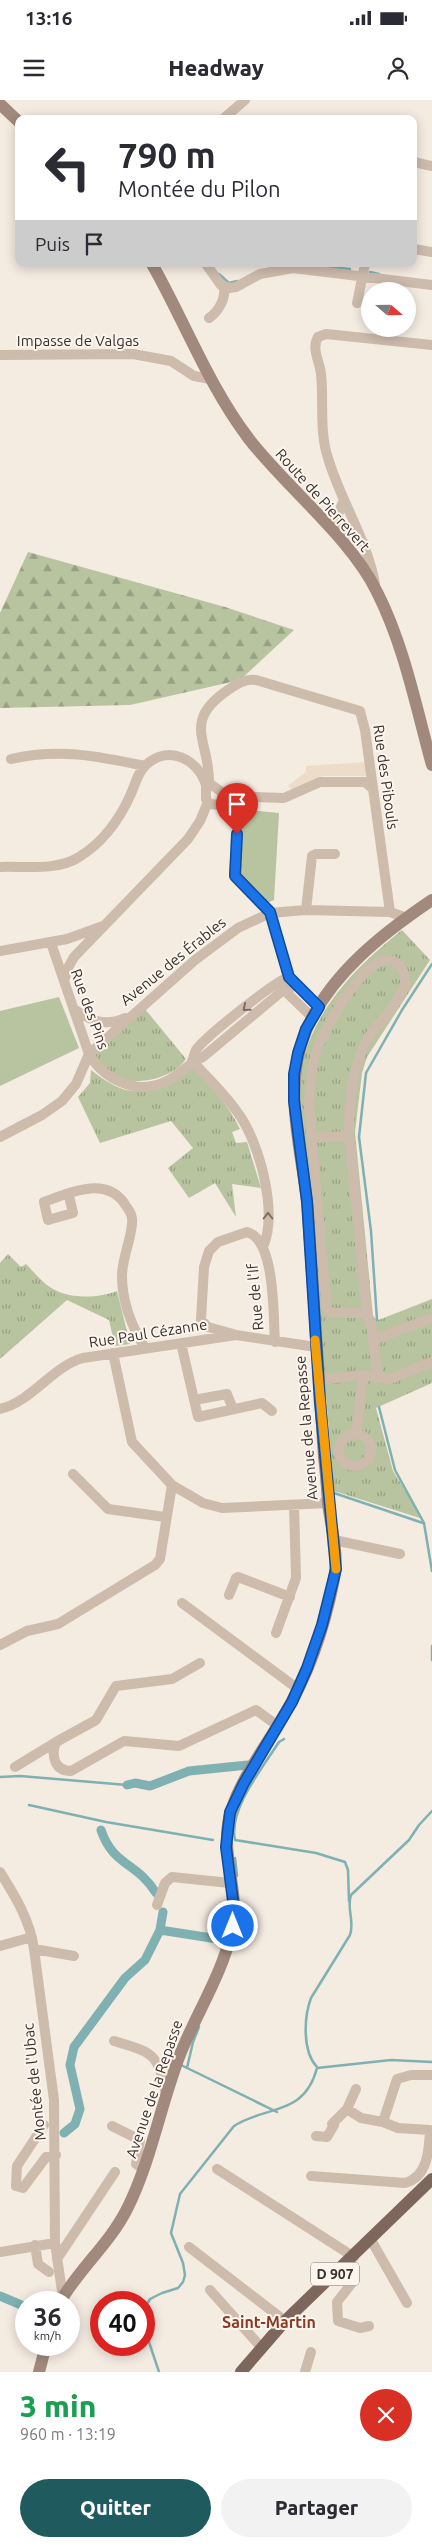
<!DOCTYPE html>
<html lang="fr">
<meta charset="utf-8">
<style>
body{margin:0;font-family:Ubuntu,sans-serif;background:#f2f2f3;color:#2b2b33;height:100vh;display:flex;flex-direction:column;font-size:19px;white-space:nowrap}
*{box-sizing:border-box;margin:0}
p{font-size:16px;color:#7c7c81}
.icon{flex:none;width:28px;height:28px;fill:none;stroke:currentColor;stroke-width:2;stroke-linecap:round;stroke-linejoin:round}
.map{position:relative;height:2272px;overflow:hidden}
.details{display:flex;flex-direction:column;background:#fff;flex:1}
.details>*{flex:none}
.hud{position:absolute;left:15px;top:15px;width:402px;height:152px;border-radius:10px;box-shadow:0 2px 12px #0003;background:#fff;color:#2b2b33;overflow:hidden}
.needle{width:32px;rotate:110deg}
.controls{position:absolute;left:361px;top:182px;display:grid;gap:10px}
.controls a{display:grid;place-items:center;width:55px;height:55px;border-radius:50%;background:#fff;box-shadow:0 2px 12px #0003;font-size:25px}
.speed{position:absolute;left:15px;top:2191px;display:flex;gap:10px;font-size:25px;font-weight:700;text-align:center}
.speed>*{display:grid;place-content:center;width:65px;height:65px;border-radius:50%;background:#fff;box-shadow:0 2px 12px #0003;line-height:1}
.speed small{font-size:12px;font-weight:400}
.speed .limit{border:8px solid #d22;background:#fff;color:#111}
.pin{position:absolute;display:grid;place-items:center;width:42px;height:42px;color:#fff;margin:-51px -21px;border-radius:50% 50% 50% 0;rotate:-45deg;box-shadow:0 0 5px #0007}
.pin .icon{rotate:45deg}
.me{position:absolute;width:55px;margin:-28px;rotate:0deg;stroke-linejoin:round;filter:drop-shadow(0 0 4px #0008)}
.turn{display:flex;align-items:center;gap:18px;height:105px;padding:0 20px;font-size:22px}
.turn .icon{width:65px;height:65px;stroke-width:2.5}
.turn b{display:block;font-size:35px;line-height:42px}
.then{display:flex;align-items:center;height:48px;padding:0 20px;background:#0003;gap:10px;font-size:19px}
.round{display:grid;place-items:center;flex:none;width:52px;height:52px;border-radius:26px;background:#f2f2f3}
.summary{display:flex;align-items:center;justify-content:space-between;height:85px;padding:0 20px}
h1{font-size:30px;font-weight:800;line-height:38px;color:#1e9e55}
.cta{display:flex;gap:10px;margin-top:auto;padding:10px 20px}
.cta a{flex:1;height:58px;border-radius:30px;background:#1f5a5e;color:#fff;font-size:20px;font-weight:800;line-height:58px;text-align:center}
.cta a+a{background:#f2f2f3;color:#2b2b33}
.status{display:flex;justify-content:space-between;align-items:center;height:35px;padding:0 25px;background:#fff;direction:ltr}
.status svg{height:14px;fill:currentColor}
header{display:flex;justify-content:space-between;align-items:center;height:65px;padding:0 20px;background:#fff;font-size:22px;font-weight:800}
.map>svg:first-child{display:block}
</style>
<div class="status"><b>13:16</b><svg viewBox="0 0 49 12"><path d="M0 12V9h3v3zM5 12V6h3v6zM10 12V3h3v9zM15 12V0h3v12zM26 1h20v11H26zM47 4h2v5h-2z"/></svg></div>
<header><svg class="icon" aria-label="menu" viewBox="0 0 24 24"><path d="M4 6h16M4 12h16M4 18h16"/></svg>Headway<svg class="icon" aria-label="person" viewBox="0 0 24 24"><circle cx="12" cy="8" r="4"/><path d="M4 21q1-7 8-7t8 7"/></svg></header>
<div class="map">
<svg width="432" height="2272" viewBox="0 0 432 2272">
<defs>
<pattern id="forest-firs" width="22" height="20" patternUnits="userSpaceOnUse" patternTransform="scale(1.25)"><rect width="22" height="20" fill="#b8c4a0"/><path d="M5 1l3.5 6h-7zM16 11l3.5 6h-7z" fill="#97a083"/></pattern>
<pattern id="park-tufts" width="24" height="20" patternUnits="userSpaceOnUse" patternTransform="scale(1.25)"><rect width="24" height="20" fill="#b8c4a0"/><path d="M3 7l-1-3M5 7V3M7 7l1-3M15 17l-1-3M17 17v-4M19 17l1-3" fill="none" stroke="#97a083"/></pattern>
</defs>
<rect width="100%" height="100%" fill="#f4ebe1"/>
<path fill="#b8c4a0" d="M248,710L279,713L274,800L265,804L238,773L244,714Z
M59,897L79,948L0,986V911Z"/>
<path fill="url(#forest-firs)" d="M28,452L225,507L294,530L240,580L130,605L0,608V513Z"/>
<path fill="url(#park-tufts)" d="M402,830L430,860L367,957L362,973L355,1032L373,1216L377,1220L381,1219L432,1199V1283L376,1308L393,1371L423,1419L334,1391C325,1287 317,1183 308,1079C305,1040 291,997 303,959C319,904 358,865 402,830Z
M145,909L186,959C171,980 132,988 111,974C105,969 100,962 94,956L95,952Z
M193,968C211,987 228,1004 240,1029L232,1032L236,1043L247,1042L261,1088L232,1084L236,1117L215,1083L189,1098L168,1068L193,1048L171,1021L100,1043L78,997L90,983L91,970C135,1005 149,991 193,968Z
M8,1154L21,1167L26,1164C34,1172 44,1185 55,1190C72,1199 100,1198 117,1191L130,1244L115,1246L109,1220L67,1200L0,1259V1163Z"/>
<path fill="#ecdcc8" d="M367,662V676H322L293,690L288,686L306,672V666Z"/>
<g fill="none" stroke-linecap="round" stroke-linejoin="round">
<path stroke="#7fb0b2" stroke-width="2.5" d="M329,167L350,169
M370,172L379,174
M219,174L229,183L237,181
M377,1220L371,1131L359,1037L366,973L402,910L432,864
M379,1307L395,1370L424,1423L432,1471
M334,1393L423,1423
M432,1546V1560
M284,1639L279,1642C263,1667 228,1710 235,1740L316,1753L345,1762L348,1770L349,1801
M0,1677L20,1676L127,1685
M29,1705L106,1722L213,1740
M235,1758L237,1776
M181,1965L277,2012
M317,1967C302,1951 304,1917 311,1898L350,1835C355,1821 346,1808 351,1795L409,1740L419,1725L432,1711
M187,1968L193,1942L199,1927
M144,2209L150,2199L162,2193L178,2188L183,2182L185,2175L183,2163L171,2133L180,2094L234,2026C266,2005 304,2017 317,1968L391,1960L432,1962
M144,2227L159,2272"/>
<path stroke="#7fb0b2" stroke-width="9" d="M127,1685L135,1683L150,1686L189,1671L248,1665
M101,1730C113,1766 137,1762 156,1793
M160,1830L163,1812
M64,2033L75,2024L80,2009L70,1965L74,1947L125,1878L145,1860L160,1830L224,1840
M0,2196L26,2207"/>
<path stroke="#cdbbac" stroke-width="10" d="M223,19L245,0
M414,62L432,66
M414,149L432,152
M206,164L221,185L229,188L236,187L260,174L293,168L432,185
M357,203L365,164
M209,218C218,212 226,199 224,187
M0,255L133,254L171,261L194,276L210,279
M333,419L364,443
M328,423L338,414L344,400
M375,484C367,439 341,402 328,358C319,331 324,303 321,274C320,262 311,249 318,237L326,234L432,245
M11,659C58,648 99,656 145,666
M209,683C210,641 181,622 228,590C236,584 246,578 256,580L360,611L365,630L390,812
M209,683L223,693V701L219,705L210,704L206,699V685Z
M224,696L284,698L320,682H365L372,688
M241,697L234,774L270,813L289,877L319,907
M0,767C25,766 58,771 79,757C102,743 119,720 130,696C135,686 137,673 146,665C168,644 198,659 206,685
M306,810L312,756L316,754H335
M51,843L89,954C104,980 138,996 167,981C180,974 189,963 203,957L281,892L296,885
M0,851L67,839L103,826
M64,881L69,866L74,857L188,739L200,721L208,702
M284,884L287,893L312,917
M74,909C91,921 105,927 125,918
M192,961C208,978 225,994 238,1013C260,1043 278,1113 263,1147
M192,961C194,958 194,953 196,950C204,938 276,880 289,877
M0,1037L42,1015L62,1001L76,984L89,954L195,860L238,828L270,813L306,810L390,812L407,818
M312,1038L349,1036
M66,1094L69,1096L73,1113L48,1120L44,1102C70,1092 108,1075 126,1106C130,1111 133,1117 132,1123C131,1141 122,1158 122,1176C122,1201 132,1227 145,1248
M367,1213H333L327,1209L309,1008C309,987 311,965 319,945C327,925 369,847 395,862C400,865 404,871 405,877C408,893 383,919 373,931C351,962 349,1000 349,1036L367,1213L371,1225L378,1276
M233,1234L208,1227L201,1220L204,1167L209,1151L218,1142L247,1132C276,1140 273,1217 275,1242
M373,1240L432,1218
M181,1243L198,1317L262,1303L272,1311
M318,1280L363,1275L390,1279L432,1262
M194,1300L227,1294L233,1309
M0,1309C33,1301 51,1267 83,1258L236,1235L316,1247
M339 1350a16 16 0 1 1 32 0a16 16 0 1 1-32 0Z
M356,1334L363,1275
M73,1374L108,1409L165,1417
M172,1385L203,1403L222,1408L328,1403
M334,1440L400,1454
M229,1495L236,1478L238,1477L290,1497
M182,1503L298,1589
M276,1533L296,1478L294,1405
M0,1545L27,1531L58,1524L155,1465L160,1459L172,1385L132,1342L113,1253
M200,1563L172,1579L116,1586L96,1620L56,1642C51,1655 54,1671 71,1671L124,1641L179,1646L256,1610L278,1626
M15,1667L56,1642
M0,1772C15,1796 30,1820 34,1849L54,2000L55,2143L63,2198
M157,1805L165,1783L172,1777L230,1783
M0,1846L32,1837
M34,1849L74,1856
M114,1941C153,1953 158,1952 166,1995
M347,2009L356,1989
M383,2022L397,1979L411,1975H432
M44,2025L17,2066L16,2086L23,2088L46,2057L56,2055
M112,2026L140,2040L136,2064L143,2069
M217,2069L354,2157
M311,2076L405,2083C428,2077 429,2050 430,2030L398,2028L383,2022L361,2018L347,2009L332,2024L334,2025L327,2037L316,2036
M371,2140L407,2203
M35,2145L38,2164L49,2172
M189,2147L285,2221
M0,2152L55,2143
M57,2159L115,2072
M342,2168L352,2183L337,2202L338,2221L360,2228L369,2226
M210,2190L261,2247
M305,2272L311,2252"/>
<path stroke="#a18a7d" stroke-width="12" d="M0,4L19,22
M152,164C185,222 208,285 249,339C287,388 351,438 377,492C404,545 416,607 432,665
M60,2202C79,2169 110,2143 127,2109C151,2061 160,2007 179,1957C195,1916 223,1873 232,1830C241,1790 217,1750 232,1708C243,1675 267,1645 284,1615C309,1574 325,1525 334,1479C339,1453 331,1428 328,1403C327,1388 326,1372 324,1357C318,1275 314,1194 308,1112C303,1052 281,990 306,931C329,875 383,833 432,800
M39,2272L46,2245"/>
<path stroke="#7d675c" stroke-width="12" d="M241,2272L285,2221L432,2079"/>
</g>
<defs><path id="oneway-chevron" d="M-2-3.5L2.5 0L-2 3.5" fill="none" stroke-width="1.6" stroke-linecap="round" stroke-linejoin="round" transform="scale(1.25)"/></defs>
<g stroke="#7d6f65">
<use href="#oneway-chevron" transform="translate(246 908) rotate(141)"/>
<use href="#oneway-chevron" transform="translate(268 1116) rotate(-90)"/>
</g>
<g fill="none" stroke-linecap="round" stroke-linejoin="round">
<g stroke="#114b97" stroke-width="12">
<path id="route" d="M233,1826V1801L226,1747L230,1712L244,1683L292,1602L307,1568L322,1525L336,1469L320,1303L307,1101L294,1001V974L298,953L306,929L319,907L289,877L270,812L235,776L237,734"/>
</g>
<use href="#route" stroke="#1a73e8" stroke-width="9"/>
<path stroke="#f59e0b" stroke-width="9" d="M315,1240L336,1469"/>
</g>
<g text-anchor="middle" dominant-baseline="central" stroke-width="4" stroke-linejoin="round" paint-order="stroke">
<rect fill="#fbf5ee" stroke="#756b66" stroke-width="1" x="311" y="2162.5" width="48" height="23" rx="4"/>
<g font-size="14" font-weight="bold" fill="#3b302b">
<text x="335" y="2174">D 907</text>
</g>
<g font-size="15" fill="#3b302b" stroke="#fbf5ee">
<text x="78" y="240">Impasse de Valgas</text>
<text transform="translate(323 400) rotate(48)">Route de Pierrevert</text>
<text transform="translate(386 677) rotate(82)">Rue des Pibouls</text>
<text transform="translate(173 861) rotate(-39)">Avenue des Érables</text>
<text transform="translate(90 909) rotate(70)">Rue des Pins</text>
<text transform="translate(255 1197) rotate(-95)">Rue de l'If</text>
<text transform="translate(148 1233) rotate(-9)">Rue Paul Cézanne</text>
<text transform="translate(306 1328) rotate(-95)">Avenue de la Repasse</text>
<text transform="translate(34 1982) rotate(-96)">Montée de l'Ubac</text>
<text transform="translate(154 1989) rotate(-71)">Avenue de la Repasse</text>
</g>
<g font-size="16" font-weight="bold" fill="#8c3b22" stroke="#fbf5ee">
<text x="269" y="2222">Saint-Martin</text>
</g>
</g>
</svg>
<div class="controls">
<a><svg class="needle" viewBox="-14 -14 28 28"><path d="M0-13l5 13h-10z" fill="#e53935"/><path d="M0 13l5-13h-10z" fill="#7c7c81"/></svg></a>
</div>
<div class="speed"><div>36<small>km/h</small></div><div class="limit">40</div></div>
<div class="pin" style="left:237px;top:734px;background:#d93025"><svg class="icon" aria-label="arrive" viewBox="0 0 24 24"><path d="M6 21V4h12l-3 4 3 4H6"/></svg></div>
<svg class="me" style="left:233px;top:1826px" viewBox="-20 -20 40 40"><circle r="17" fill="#1a73e8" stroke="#fff" stroke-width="3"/><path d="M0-11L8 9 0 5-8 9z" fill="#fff"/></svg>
<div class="hud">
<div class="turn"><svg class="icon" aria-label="left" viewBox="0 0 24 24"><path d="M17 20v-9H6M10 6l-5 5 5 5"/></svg><div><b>790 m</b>Montée du Pilon</div></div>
<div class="then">Puis<svg class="icon" aria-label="arrive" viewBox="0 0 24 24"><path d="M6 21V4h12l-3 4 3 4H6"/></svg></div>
</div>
</div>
<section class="details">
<div class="summary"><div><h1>3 min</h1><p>960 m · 13:19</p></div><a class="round" style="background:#d93025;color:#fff"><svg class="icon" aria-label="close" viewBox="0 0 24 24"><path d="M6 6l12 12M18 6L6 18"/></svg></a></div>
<div class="cta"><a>Quitter</a><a>Partager</a></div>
</section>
